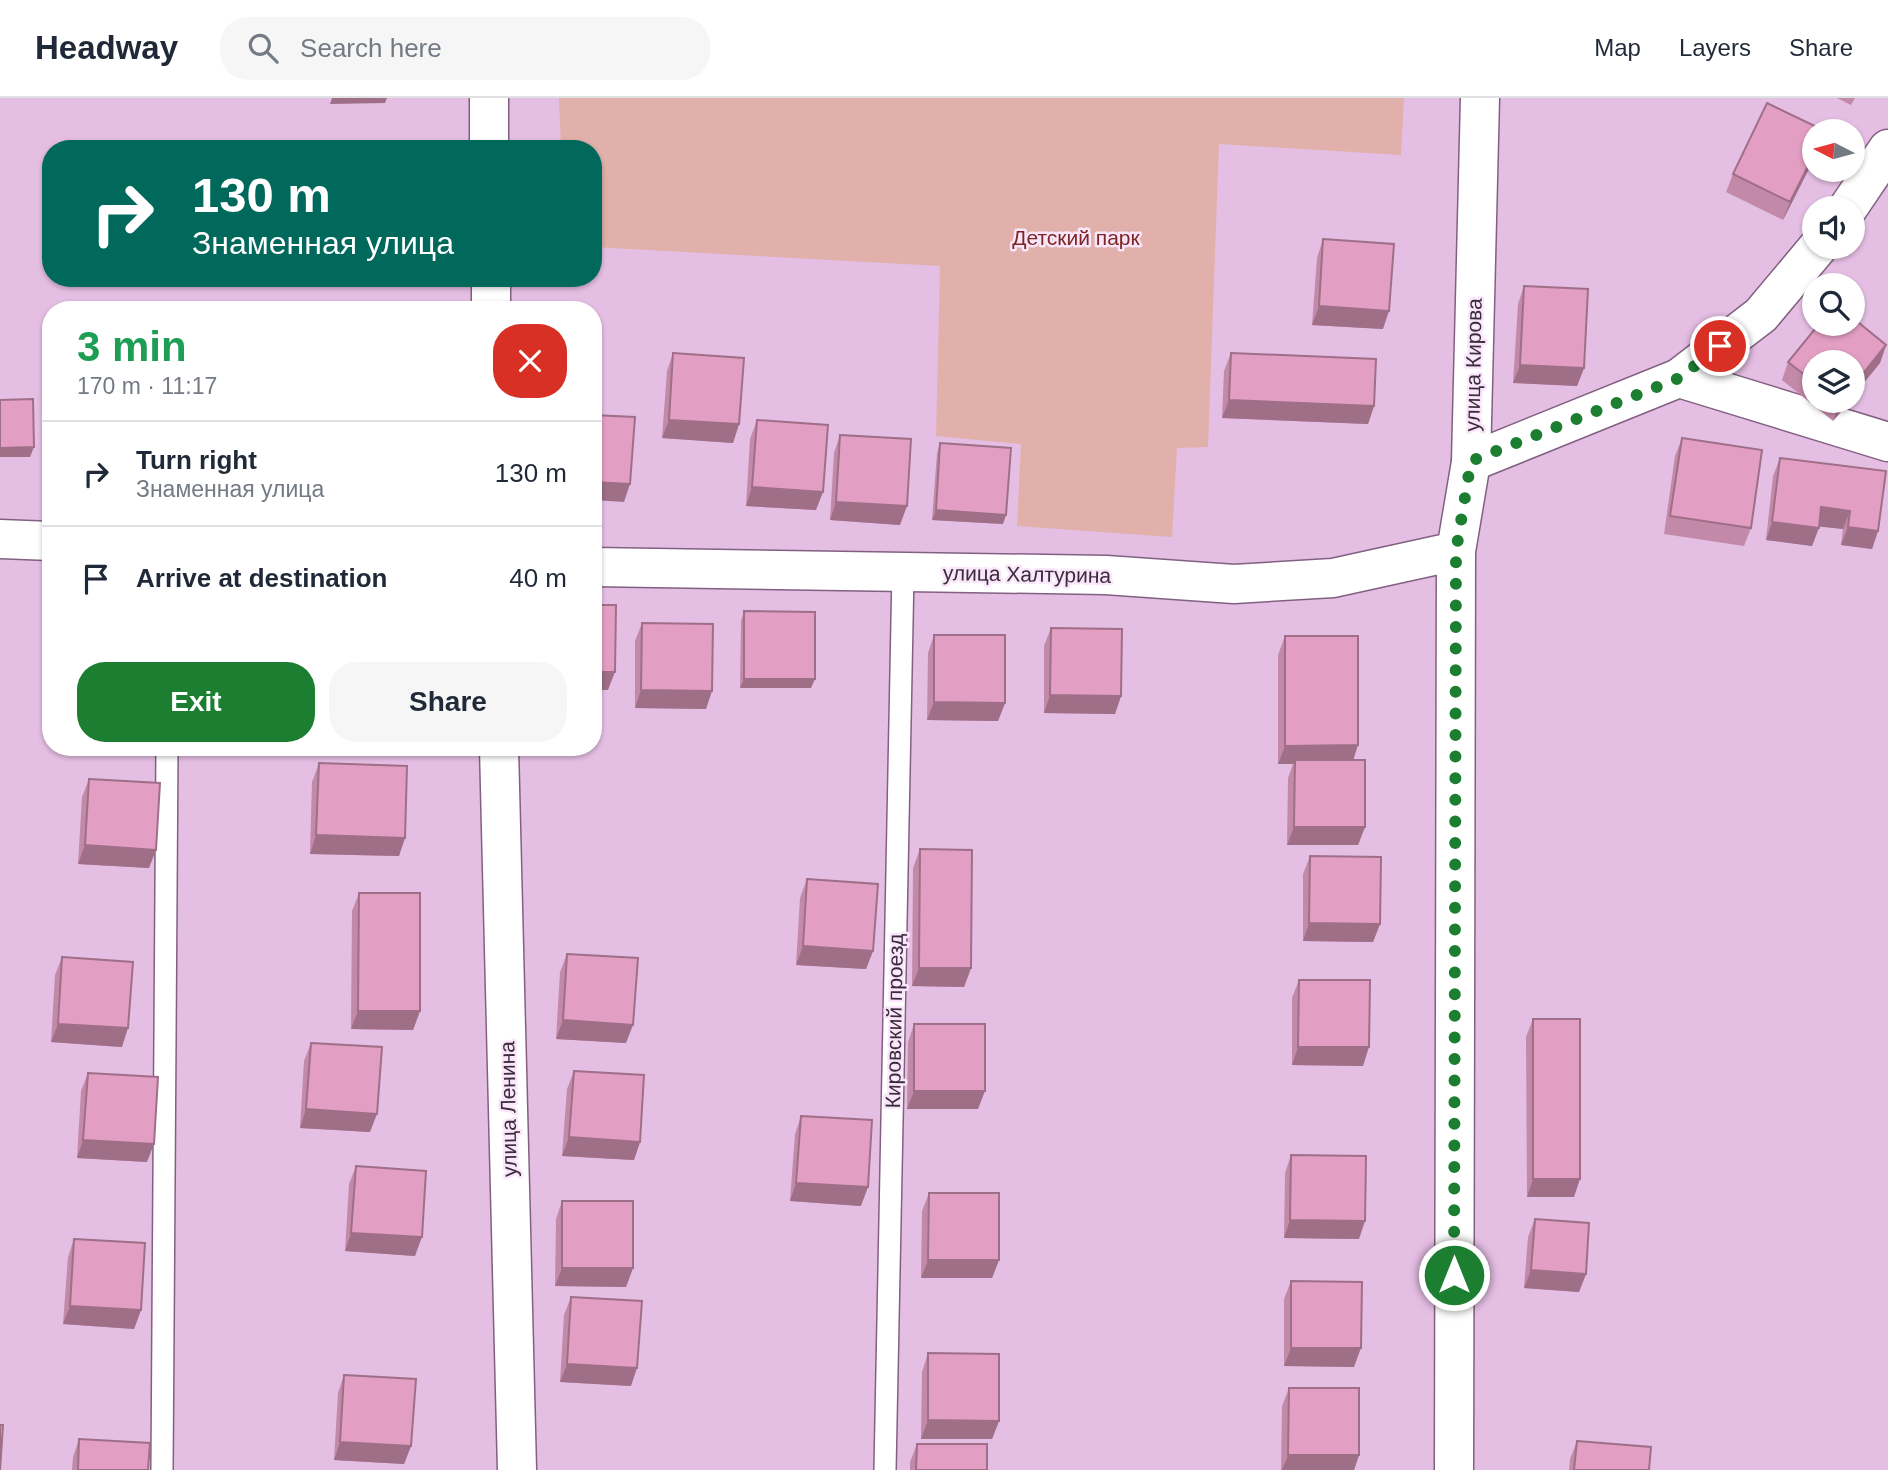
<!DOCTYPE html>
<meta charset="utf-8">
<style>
body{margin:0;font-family:Arial,sans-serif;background:#f6f6f7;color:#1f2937;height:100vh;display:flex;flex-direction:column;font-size:26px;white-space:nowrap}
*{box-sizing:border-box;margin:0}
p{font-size:23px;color:#747a83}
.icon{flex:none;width:38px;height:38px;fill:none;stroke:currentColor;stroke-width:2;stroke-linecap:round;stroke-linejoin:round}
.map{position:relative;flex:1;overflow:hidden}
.side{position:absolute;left:42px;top:203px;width:560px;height:455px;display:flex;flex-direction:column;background:#fff;border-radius:28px;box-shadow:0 2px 5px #0004}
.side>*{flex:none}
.top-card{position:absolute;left:42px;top:42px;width:560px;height:147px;border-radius:28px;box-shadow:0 2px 5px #0004;background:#00695c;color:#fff;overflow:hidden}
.needle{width:46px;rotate:276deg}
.controls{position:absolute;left:1802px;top:21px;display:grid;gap:14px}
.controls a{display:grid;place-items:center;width:63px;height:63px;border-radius:50%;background:#fff;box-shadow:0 2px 5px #0004;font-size:35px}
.pin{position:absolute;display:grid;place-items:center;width:60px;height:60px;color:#fff;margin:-30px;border:4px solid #fff;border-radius:50%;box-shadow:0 2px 7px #0007}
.me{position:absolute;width:77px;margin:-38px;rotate:0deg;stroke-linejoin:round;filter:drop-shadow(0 0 5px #0008)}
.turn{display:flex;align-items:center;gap:24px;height:147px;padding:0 35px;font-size:32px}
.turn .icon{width:91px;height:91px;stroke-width:2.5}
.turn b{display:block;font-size:49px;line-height:60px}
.round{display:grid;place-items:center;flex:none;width:74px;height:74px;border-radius:28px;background:#f6f6f7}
.overview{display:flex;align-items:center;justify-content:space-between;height:119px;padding:0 35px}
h1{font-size:42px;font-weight:700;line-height:52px;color:#1e9e55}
.action{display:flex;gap:14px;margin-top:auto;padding:14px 35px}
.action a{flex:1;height:80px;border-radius:28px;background:#1c7e30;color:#fff;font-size:28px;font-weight:700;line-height:80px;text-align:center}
.action a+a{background:#f6f6f7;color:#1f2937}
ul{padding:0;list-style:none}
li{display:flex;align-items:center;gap:21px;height:105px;padding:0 35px;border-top:2px solid #e0e1e3}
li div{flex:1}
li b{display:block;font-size:26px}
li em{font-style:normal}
header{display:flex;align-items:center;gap:42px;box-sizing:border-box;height:98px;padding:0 35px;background:#fff;border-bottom:2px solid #e0e1e3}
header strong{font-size:33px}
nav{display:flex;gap:38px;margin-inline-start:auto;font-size:24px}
.search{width:490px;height:63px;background:#f6f6f7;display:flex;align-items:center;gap:18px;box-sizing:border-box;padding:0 24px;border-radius:28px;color:#747a83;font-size:26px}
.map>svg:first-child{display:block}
</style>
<header>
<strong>Headway</strong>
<div class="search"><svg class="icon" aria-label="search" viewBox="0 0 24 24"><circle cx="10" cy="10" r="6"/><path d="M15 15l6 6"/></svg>Search here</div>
<nav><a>Map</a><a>Layers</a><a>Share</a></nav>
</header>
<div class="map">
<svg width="1888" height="1372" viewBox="0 0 1888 1372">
<rect width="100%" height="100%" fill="#e5bee4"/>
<path fill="#e2b0aa" d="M559,0H1404L1401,57L1219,46L1208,349L1177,350L1172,439L1017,428L1021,346L936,338L940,168L593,149V51H561Z"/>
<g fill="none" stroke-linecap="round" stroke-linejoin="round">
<g stroke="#826082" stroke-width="24">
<path id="lane" d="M162,1372L167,649
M885,1372L903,474"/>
</g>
<g stroke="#826082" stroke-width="41">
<path id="street" d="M489,0V51
M491,180V212
M1679,280L1888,344
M1471,364L1480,0
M0,441L51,443"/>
</g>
<g stroke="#826082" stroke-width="41">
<path id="secondary" d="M1848,110L1888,51
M593,469L1106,477L1234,486L1333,480L1456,453
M499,649L517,1372
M1454,1372L1456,453L1471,364L1679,280L1761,217L1818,149"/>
</g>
<use href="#lane" stroke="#fff" stroke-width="21"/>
<use href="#street" stroke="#fff" stroke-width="38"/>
<use href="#secondary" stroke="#fff" stroke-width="38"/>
</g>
<path fill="#c389a8" d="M1837,0H1855L1851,7Z
M1815,33V59L1783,122L1726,94L1733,76Z
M1323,141L1383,231L1312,227L1317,160Z
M1524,188L1584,270L1577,288L1513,285L1518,206Z
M1886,247L1880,265L1853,298V264H1815V303H1850L1833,323L1782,282L1788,264Z
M673,255L739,326L733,345L662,340L667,273Z
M1231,255L1374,308L1368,326L1222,320L1224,273Z
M757,322L816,412L746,408L750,341Z
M840,337L900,427L830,422L834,355Z
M1682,340L1751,430L1744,448L1664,436L1675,358Z
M940,345L1003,426L932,422L937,355Z
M1780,360L1878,433L1872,451L1841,447L1843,431L1819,428L1812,448L1766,442L1773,378Z
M744,513L811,590H740L741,523Z
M642,525L706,611L635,610V543Z
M1051,530L1121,598L1115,616L1044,615V548Z
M934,537L1005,605L998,623L927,622L928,555Z
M1285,538L1365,729L1358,747H1287L1288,680L1293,666H1278V557Z
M319,665L399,758L310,756L312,684Z
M89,681L149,770L78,766L82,699Z
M920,751L971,870L964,889L912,888L913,770Z
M1310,758L1380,826L1373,844L1303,843V776Z
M807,781L873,853L866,871L796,867L800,800Z
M359,795L420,913L413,932L351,931L352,813Z
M567,856L626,945L556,941L560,874Z
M62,859L122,949L51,944L55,877Z
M1299,882L1363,968L1292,967V900Z
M1533,921L1574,1099H1527L1526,939Z
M914,926L978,1011H907L908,944Z
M311,945L370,1034L300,1030L304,963Z
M574,973L640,1044L634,1062L562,1058L567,991Z
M88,975L147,1064L77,1060L81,993Z
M801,1018L861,1108L790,1103L795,1036Z
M1291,1057L1359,1141L1284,1140L1285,1075Z
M356,1068L415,1158L345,1153L349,1086Z
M929,1095L999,1162L992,1180H921L922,1113Z
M562,1103L633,1170L626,1189L555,1188L556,1121Z
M1535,1121L1586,1176L1579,1194L1524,1190L1528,1139Z
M74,1141L141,1212L134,1231L63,1226L68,1159Z
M1291,1183L1354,1269L1284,1268V1201Z
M571,1199L631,1288L560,1284L564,1217Z
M928,1255L999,1323L992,1341H921L922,1274Z
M344,1277L411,1348L404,1366L334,1362L338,1295Z
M1289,1290L1359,1357L1354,1372H1281L1282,1308Z
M79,1341L148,1372H72L73,1359Z
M1577,1343L1649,1372H1569L1570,1361Z
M917,1346L987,1372H910V1364Z"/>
<path fill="#9f6f88" d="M332,0H387L385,5L330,6Z
M1815,54V59L1783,122L1790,104Z
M354,180H401L400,183L353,184Z
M1319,208L1389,213L1383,231L1312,227Z
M1886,247L1880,265L1853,298V288Z
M1520,267L1584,270L1577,288L1513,285Z
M1229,302L1374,308L1368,326L1222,320Z
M1842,303H1850L1833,323L1840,305Z
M669,322L739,326L733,345L662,340Z
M34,349L30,359H0V350Z
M593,384L630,386L624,404L593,402Z
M752,389L823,394L816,412L746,408Z
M836,404L907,408L900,427L830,422Z
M1821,409L1850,413L1843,431L1814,428Z
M936,412L1006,417L1003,426L932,422Z
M1772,424L1819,430L1812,448L1766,442Z
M1848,429L1878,433L1872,451L1841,447Z
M593,574H615L608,592H593Z
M744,581H815L811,590H740Z
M641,592L712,593L706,611L635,610Z
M1050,597L1121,598L1115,616L1044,615Z
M934,604L1005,605L998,623L927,622Z
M1358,647L1352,666L1295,662L1293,666H1278L1285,648Z
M1294,729H1365L1358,747H1287Z
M316,737L405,740L399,758L310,756Z
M85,747L156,752L149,770L78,766Z
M1309,825L1380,826L1373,844L1303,843Z
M803,848L873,853L866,871L796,867Z
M919,870H971L964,889L912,888Z
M358,913H420L413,932L351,931Z
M563,922L633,927L626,945L556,941Z
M58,926L128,930L122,949L51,944Z
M1298,949H1369L1363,968L1292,967Z
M914,993H985L978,1011H907Z
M306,1011L377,1016L370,1034L300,1030Z
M569,1039L640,1044L634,1062L562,1058Z
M83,1042L154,1046L147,1064L77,1060Z
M1533,1081H1580L1574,1099H1527Z
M796,1085L868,1089L861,1108L790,1103Z
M1290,1122L1365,1123L1359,1141L1284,1140Z
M351,1135L422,1139L415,1158L345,1153Z
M928,1162H999L992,1180H921Z
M562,1170H633L626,1189L555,1188Z
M1531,1172L1586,1176L1579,1194L1524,1190Z
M70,1208L141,1212L134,1231L63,1226Z
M1291,1250H1361L1354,1269L1284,1268Z
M567,1266L637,1270L631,1288L560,1284Z
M928,1322L999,1323L992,1341H921Z
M340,1344L411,1348L404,1366L334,1362Z
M1288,1357H1359L1354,1372H1282Z"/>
<path fill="#e39fc3" stroke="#9f6f88" stroke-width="2" d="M1767,5L1825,33H1815V54L1790,104L1733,76Z
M1323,141L1394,146L1389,213L1319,208Z
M1524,188L1588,191L1584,270L1520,267Z
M1853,220L1886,247L1853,288V264H1815V285L1788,264L1819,226H1853Z
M673,255L744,260L739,326L669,322Z
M1231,255L1376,261L1374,308L1229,302Z
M33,301L34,349L0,350V302Z
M593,317L635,319L630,386L593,384Z
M757,322L828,327L823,394L752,389Z
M840,337L911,341L907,408L836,404Z
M1682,340L1762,352L1751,430L1670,418Z
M940,345L1011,350L1006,417L936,412Z
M1780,360L1886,373L1878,433L1848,429L1850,413L1821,409L1819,430L1772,424Z
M593,507H616L615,574H593Z
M744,513L815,514V581H744Z
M642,525L713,526L712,593L641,592Z
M1051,530L1122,531L1121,598L1050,597Z
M934,537H1005V605L934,604Z
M1285,538H1358V647L1285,648Z
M1295,662H1365V729H1294Z
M319,665L407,668L405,740L316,737Z
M89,681L160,685L156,752L85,747Z
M920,751L972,752L971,870H919Z
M1310,758L1381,759L1380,826L1309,825Z
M807,781L878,786L873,853L803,848Z
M359,795H420V913H358Z
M567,856L638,860L633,927L563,922Z
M62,859L133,864L128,930L58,926Z
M1299,882H1370L1369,949H1298Z
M1533,921H1580V1081H1533Z
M914,926H985V993H914Z
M311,945L382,949L377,1016L306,1011Z
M574,973L644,977L640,1044L569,1039Z
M88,975L158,979L154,1046L83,1042Z
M801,1018L872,1022L868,1089L796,1085Z
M1291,1057L1366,1058L1365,1123L1290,1122Z
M356,1068L426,1073L422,1139L351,1135Z
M929,1095H999V1162H928Z
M562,1103H633V1170H562Z
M1535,1121L1589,1125L1586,1176L1531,1172Z
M74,1141L145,1145L141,1212L70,1208Z
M1291,1183L1362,1184L1361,1250H1291Z
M571,1199L642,1203L637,1270L567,1266Z
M928,1255L999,1256V1323L928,1322Z
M344,1277L416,1281L411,1348L340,1344Z
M1289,1290H1359V1357H1288Z
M0,1327H3L0,1372Z
M79,1341L150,1345L148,1372H78Z
M1577,1343L1651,1349L1649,1372H1574Z
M917,1346H987V1372H916Z"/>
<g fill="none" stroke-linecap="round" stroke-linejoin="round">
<path stroke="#1c7e30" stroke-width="12" stroke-dasharray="0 21.6" d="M1454,1177L1456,453L1471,363L1679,280L1720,248"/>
</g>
<g text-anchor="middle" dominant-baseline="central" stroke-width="5" stroke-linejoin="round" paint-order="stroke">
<g font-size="21" fill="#7d2622" stroke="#fae6fa">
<text x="1076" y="139">Детский парк</text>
</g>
<g font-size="21" fill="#3b2c3b" stroke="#fae6fa">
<text transform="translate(1473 267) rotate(-89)">улица Кирова</text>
<text transform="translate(1027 476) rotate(1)">улица Халтурина</text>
<text transform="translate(894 923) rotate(-89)">Кировский проезд</text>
<text transform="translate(508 1011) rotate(-91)">улица Ленина</text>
</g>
</g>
</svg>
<div class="controls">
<a><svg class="needle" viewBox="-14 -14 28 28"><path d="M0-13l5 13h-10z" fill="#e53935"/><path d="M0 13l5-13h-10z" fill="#747a83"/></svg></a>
<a><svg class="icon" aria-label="sound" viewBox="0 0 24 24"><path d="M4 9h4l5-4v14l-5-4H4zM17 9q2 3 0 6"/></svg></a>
<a><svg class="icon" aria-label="search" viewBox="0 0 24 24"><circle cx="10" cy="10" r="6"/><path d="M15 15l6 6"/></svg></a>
<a><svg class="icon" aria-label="layers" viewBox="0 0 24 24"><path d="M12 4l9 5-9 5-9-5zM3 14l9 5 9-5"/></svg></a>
</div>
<div class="pin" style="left:1720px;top:248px;background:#d93025"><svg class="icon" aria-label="arrive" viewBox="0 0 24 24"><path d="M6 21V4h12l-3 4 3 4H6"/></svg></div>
<svg class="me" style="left:1454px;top:1177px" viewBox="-20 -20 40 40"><circle r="17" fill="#1c7e30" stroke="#fff" stroke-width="3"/><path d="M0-11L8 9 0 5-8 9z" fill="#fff"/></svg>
<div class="top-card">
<div class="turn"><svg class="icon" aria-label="right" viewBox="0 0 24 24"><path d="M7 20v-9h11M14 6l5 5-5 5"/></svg><div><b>130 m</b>Знаменная улица</div></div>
</div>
<section class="side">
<div class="overview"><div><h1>3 min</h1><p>170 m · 11:17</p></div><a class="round" style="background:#d93025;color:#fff"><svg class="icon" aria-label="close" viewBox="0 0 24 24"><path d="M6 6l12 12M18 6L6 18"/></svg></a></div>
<ul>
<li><svg class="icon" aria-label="right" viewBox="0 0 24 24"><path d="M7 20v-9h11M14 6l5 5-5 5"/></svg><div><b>Turn right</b><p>Знаменная улица</p></div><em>130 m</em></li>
<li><svg class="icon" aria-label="arrive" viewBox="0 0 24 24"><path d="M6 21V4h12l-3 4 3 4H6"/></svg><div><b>Arrive at destination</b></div><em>40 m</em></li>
</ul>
<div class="action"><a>Exit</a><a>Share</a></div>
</section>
</div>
